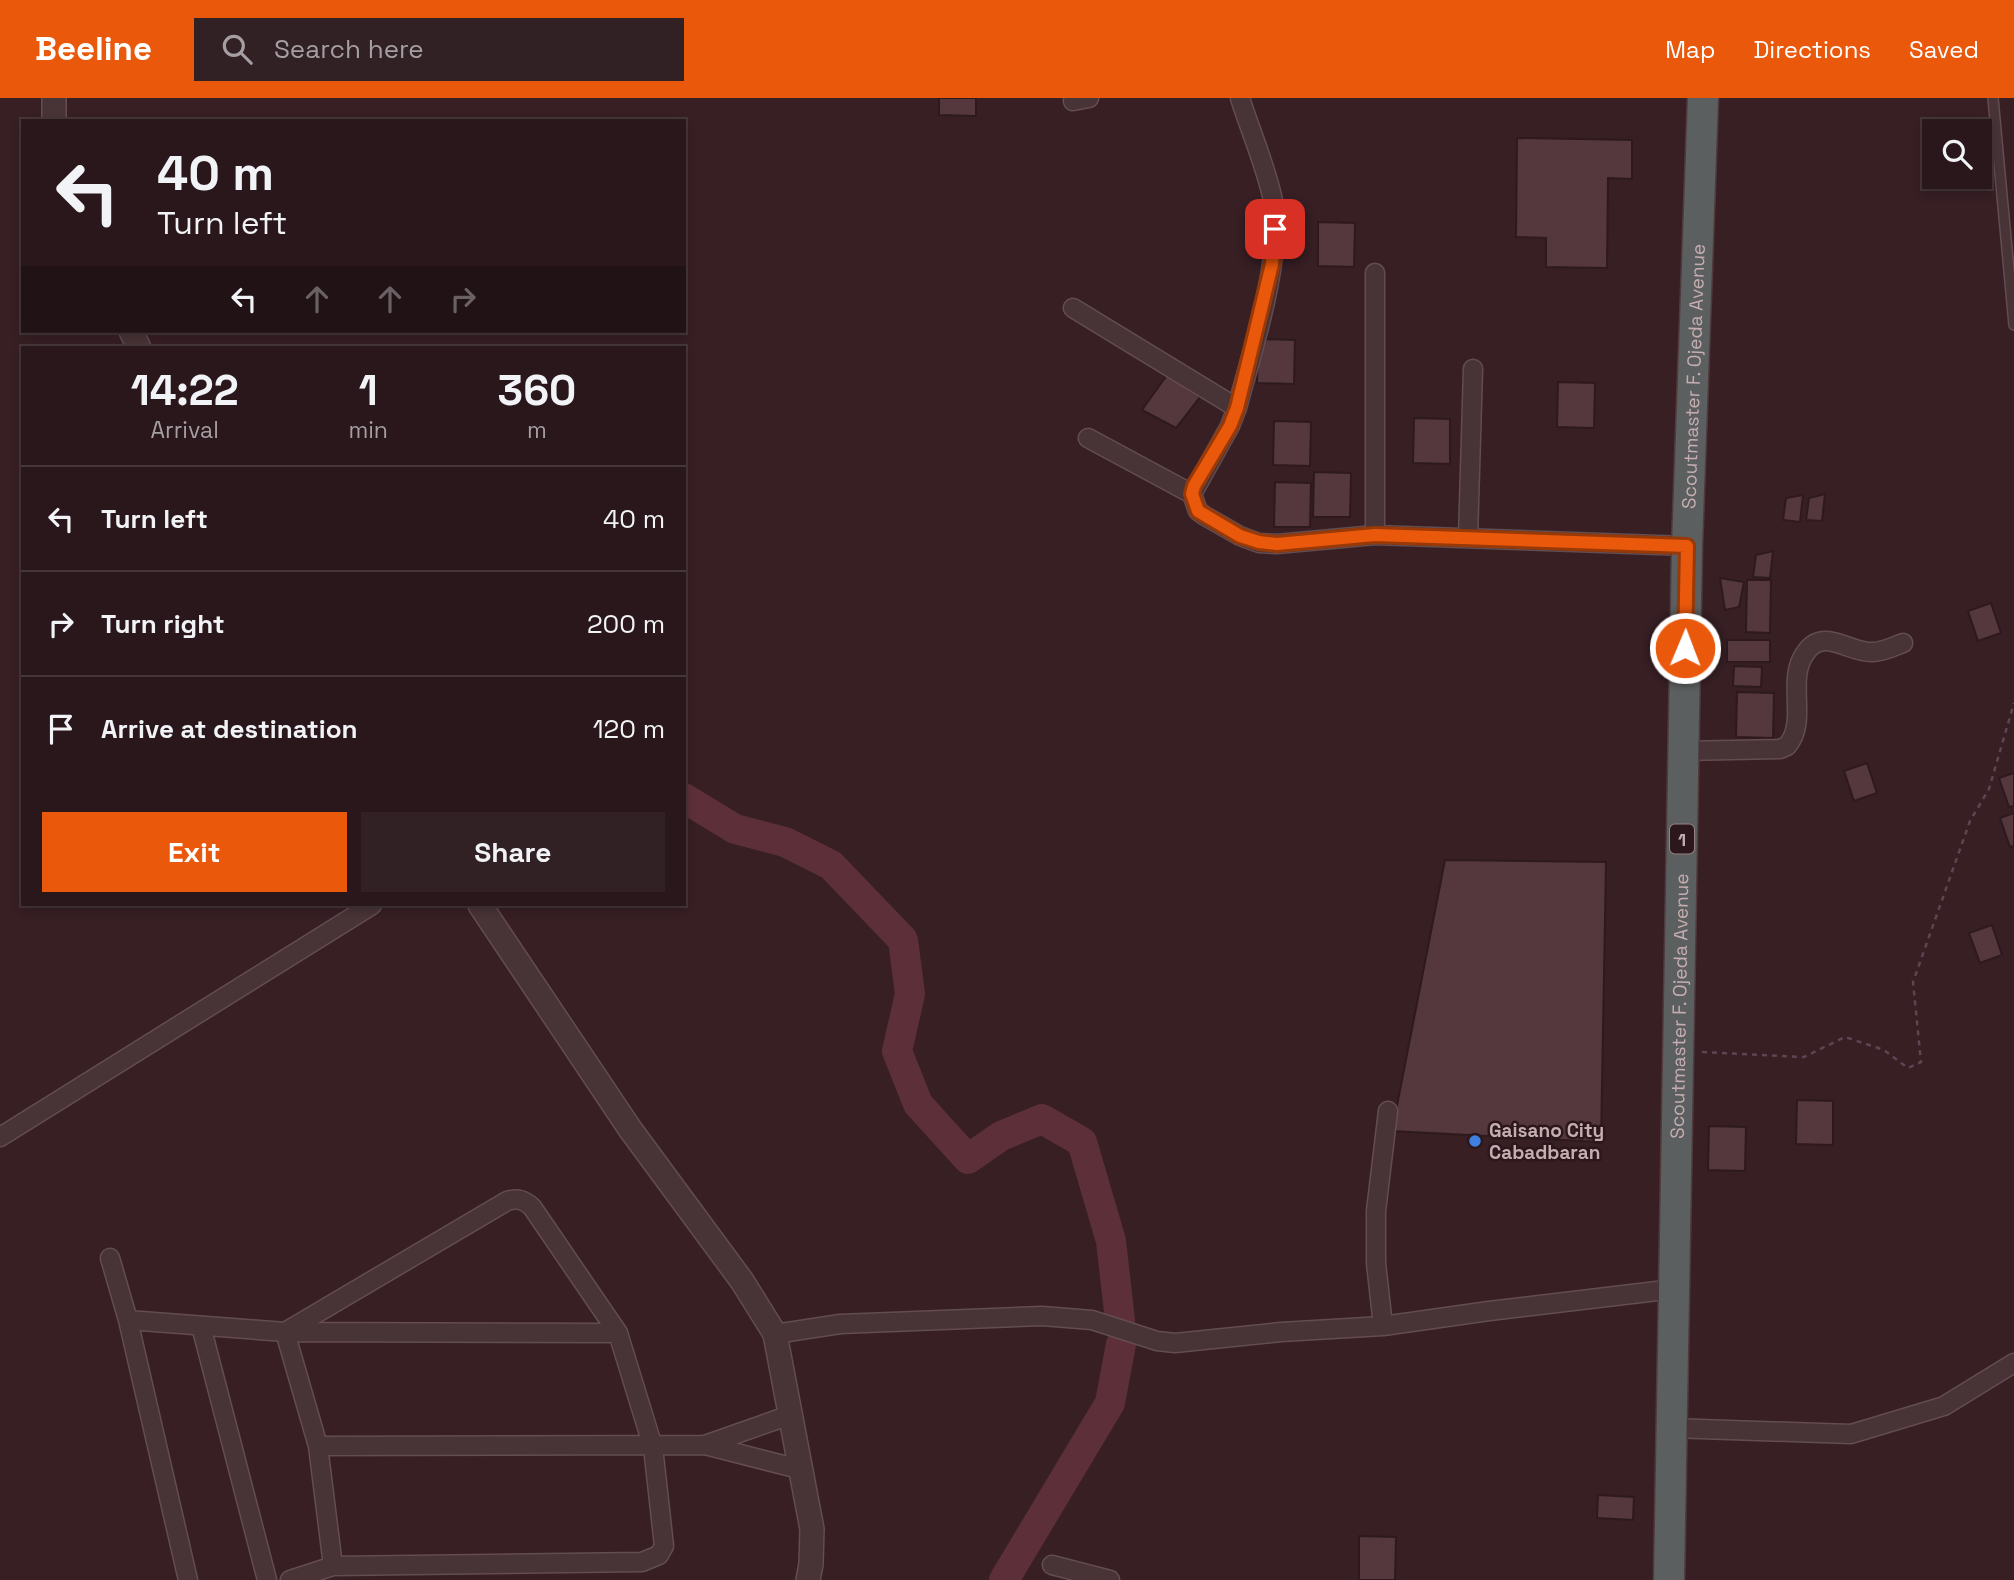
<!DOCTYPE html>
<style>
body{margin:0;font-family:"Space Grotesk",sans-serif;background:#312024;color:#f1f3f6;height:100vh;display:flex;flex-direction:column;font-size:26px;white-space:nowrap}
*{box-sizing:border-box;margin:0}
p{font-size:23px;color:#a59fa3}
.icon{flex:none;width:38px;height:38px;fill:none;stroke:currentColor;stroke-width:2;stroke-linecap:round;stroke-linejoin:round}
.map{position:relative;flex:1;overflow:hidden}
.drawer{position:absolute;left:21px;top:248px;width:665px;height:560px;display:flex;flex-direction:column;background:#29171b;border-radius:0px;box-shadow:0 4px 10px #0003,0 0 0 2px #45363a}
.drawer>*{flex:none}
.guide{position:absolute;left:21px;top:21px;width:665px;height:214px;border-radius:0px;box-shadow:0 4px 10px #0003,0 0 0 2px #45363a;background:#29171b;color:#f1f3f6;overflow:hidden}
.buttons{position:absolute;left:1922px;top:21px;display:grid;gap:14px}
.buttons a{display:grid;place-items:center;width:70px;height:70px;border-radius:0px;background:#29171b;box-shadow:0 4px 10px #0003,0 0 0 2px #45363a;font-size:35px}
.pin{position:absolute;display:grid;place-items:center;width:60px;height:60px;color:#fff;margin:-30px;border-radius:14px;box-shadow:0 4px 10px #0006}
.me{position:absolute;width:77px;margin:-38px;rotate:1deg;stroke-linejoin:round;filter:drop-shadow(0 0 5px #0008)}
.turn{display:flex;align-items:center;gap:24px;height:147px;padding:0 21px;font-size:32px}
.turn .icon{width:91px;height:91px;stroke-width:2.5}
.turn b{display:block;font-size:49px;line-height:60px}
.lanes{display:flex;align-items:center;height:66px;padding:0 21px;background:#0003;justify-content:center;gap:35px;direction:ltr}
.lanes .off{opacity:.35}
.eta{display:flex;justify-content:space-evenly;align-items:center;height:119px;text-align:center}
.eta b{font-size:42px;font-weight:700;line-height:49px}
.action{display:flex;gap:14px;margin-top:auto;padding:14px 21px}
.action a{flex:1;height:80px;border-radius:0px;background:#ea580c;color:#fff;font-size:28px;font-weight:700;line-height:80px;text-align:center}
.action a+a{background:#312024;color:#f1f3f6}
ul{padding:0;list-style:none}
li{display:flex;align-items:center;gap:21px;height:105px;padding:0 21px;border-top:2px solid #45363a}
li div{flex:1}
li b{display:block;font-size:26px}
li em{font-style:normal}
header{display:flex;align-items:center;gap:42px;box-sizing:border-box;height:98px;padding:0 35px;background:#ea580c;color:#fff}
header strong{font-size:33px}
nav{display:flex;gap:38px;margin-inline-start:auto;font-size:24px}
.search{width:490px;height:63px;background:#312024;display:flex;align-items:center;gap:18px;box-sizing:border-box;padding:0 24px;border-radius:0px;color:#a59fa3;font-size:26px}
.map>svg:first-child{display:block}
</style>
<header>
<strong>Beeline</strong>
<div class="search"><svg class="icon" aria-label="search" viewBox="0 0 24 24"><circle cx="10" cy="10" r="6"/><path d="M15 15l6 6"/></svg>Search here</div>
<nav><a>Map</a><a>Directions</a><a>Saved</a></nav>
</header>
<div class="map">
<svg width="2014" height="1482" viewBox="0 0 2014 1482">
<rect width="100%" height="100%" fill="#371f24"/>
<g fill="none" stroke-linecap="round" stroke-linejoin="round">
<path stroke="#5d3039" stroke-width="30" d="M684,700L735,731L785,744L831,767L903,842L910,896L897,953L918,1006L968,1061L1001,1038L1042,1021L1082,1044L1111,1143L1120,1222
M1004,1482L1110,1305L1121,1246"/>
</g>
<path fill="#55383e" stroke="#2e1a1e" stroke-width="2" d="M939,0H976V18L939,17Z
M1517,40L1632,42V81L1608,80L1607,170L1546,169V140L1516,139Z
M1318,124L1355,125L1354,169L1318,168Z
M1258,241L1295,242L1294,286L1257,285Z
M1167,277L1200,299L1176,330L1142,312Z
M1558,284L1595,285L1594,330L1557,329Z
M1414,320L1450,321V366L1413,365Z
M1274,323L1311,324L1310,368L1273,367Z
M1314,374L1351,375L1350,419H1313Z
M1275,384L1311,385L1310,429H1274Z
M1825,396L1822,423L1806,422L1809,400Z
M1803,397L1800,424L1783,422L1786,400Z
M1773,453L1770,480L1753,479L1756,457Z
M1720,480L1744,484L1739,509L1725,512Z
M1747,482H1771L1770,535L1746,534Z
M1991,505L2001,535L1978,543L1968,513Z
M1727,542H1770V564H1727Z
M1734,568L1762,569L1761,589L1733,588Z
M1737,594L1774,595L1773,640L1736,639Z
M1867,665L1877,695L1854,703L1844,673Z
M2014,675V708L2009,709L1999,680Z
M2014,715V748L2010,749L2000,720Z
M1445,762L1606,764L1601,1044L1392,1033Z
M1992,827L2002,857L1980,865L1969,835Z
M1797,1002L1833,1003V1047L1796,1046Z
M1709,1028L1746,1029L1745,1073L1708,1072Z
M1598,1397L1634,1399L1633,1422L1597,1420Z
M1359,1438L1396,1439L1395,1482H1359Z"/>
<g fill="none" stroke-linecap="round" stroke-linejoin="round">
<g stroke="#634d51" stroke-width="12">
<path id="service" d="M1993,0L2014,227"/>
</g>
<g stroke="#634d51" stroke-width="21">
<path id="minor" d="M1240,0C1250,32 1267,71 1273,103C1283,161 1252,253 1237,310L1230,328L1192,396L1198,413L1205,418L1240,438L1259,445L1277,446L1375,437L1687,448
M1073,3L1089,0
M1073,210L1237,310
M1088,340L1192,396
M1375,437V175
M1468,440L1473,271
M1683,653L1780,651L1787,648C1809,623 1785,581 1806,554C1824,529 1849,555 1872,554C1883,554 1893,549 1903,545
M0,1039L372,807
M110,1160L128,1222L188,1482
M128,1222L285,1234L618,1235
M201,1228L267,1482
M1383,1228L1376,1165V1113L1388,1013
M775,1236L840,1226L1042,1218L1092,1222L1157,1243L1175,1245L1281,1234L1383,1228L1489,1213L1674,1191
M1671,1330L1851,1336L1944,1308L2014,1265
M705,1347L790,1317
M318,1348L705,1347L799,1371
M1052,1467L1110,1482
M290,1482L333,1468L642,1464L659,1457L664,1448L653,1349L618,1235L532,1109C523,1101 517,1100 507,1103L285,1234L318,1348L333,1468"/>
</g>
<g stroke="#634d51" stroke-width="26">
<path id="tertiary" d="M54,23V0
M131,233L139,250
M480,807L630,1031L742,1183L775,1236L812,1431L811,1466L808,1482"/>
</g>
<g stroke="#4f3a3e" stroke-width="33">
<g id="trunk">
<path id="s1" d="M1669,1482L1687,448L1703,0"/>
</g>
</g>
<path stroke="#5d4654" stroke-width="2.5" stroke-dasharray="5 5" stroke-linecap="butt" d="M1702,954L1804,959L1845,939L1884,952L1908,970L1921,964L1913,884L1970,723L1989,691L2014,605"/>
<use href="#service" stroke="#483337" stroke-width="9"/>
<use href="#minor" stroke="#483337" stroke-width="18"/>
<use href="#tertiary" stroke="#483337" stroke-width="23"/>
<use href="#trunk" stroke="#5c5f5f" stroke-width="30"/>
</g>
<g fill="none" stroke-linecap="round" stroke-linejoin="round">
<g stroke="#983908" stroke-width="18">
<path id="route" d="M1275,131L1272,166L1237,310L1230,328L1194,388L1192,396L1198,413L1240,438L1259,444L1277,446L1375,437L1687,448L1685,550"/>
</g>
<use href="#route" stroke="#ea580c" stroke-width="12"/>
</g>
<circle fill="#3f7fe0" stroke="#2c181c" stroke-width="2.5" cx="1475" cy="1043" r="7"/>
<g text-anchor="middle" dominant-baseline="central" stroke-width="5" stroke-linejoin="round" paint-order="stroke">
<rect fill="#2c181c" stroke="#978084" stroke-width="2" x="1670" y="726.5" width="24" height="29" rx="5"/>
<g font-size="18" font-weight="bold" fill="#c5adb1">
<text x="1682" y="741">1</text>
</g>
<g font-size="19" fill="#c5adb1" stroke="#2c181c">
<text stroke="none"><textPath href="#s1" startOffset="1204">Scoutmaster F. Ojeda Avenue</textPath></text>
<text stroke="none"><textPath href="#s1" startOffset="574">Scoutmaster F. Ojeda Avenue</textPath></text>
</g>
<g font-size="19" font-weight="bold" fill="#c5adb1" stroke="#2c181c" text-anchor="start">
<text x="1489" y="1032">Gaisano City<tspan x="1489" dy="22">Cabadbaran</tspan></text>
</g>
</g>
</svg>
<div class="buttons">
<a><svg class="icon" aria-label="search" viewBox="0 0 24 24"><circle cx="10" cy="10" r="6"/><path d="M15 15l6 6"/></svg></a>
</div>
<div class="pin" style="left:1275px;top:131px;background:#d93025"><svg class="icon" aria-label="arrive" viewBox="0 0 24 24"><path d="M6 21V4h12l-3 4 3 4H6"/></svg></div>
<svg class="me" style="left:1685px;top:550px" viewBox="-20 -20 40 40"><circle r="17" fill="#ea580c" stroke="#fff" stroke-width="3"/><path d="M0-11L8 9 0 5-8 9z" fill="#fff"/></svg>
<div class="guide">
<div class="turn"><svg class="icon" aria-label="left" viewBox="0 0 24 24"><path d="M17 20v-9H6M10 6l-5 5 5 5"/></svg><div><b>40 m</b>Turn left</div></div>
<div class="lanes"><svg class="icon" aria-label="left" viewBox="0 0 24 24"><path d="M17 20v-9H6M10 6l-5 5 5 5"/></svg><svg class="icon off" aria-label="ahead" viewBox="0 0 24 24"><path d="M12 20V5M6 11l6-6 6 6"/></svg><svg class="icon off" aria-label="ahead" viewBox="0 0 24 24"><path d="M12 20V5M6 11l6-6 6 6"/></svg><svg class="icon off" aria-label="right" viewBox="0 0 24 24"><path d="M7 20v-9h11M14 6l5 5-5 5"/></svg></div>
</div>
<section class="drawer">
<div class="eta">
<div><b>14:22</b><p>Arrival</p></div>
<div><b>1</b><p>min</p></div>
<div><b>360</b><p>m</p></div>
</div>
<ul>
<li><svg class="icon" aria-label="left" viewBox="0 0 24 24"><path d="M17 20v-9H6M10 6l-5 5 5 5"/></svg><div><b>Turn left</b></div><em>40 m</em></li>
<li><svg class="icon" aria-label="right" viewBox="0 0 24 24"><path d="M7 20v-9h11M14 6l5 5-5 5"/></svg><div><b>Turn right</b></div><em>200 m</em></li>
<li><svg class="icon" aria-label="arrive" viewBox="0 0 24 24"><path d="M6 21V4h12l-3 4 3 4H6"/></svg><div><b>Arrive at destination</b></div><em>120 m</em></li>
</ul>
<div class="action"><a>Exit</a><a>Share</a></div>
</section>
</div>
